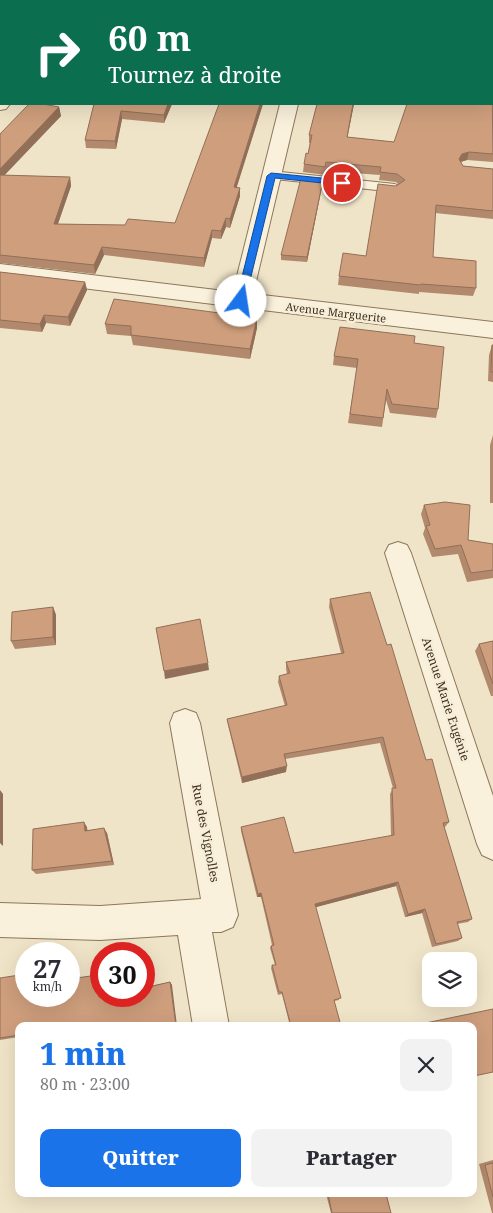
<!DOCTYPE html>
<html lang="fr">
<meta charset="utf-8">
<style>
body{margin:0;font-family:"Noto Serif",serif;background:#f2f2f3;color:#2b2b33;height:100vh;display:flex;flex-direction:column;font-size:19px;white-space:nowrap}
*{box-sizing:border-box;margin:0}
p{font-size:16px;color:#7c7c81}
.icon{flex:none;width:28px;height:28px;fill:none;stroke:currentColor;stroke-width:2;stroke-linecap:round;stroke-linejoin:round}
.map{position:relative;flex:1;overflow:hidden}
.panel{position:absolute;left:15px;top:1022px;width:462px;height:175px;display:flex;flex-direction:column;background:#fff;border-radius:10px;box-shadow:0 5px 20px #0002}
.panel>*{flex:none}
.banner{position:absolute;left:0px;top:0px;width:494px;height:105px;box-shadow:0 5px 20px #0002;background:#0b6e4f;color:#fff;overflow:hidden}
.fabs{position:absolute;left:422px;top:952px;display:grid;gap:10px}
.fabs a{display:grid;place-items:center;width:55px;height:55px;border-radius:10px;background:#fff;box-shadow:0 5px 20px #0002;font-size:25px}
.speed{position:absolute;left:15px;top:942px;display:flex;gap:10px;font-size:25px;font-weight:700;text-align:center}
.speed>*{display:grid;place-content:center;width:65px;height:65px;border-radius:50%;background:#fff;box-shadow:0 5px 20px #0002;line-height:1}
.speed small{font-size:12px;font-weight:400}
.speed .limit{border:8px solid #d22;background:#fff;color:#111}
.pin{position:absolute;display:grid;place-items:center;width:42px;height:42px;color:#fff;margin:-21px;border:2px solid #fff;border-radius:50%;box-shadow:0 1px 5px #0007}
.me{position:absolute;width:55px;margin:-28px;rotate:14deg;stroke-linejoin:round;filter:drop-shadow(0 0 4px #0008)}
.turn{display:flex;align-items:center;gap:18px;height:105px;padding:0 25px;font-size:22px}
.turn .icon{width:65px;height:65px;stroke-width:2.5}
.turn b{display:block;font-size:35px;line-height:42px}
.round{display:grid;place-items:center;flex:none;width:52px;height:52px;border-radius:10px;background:#f2f2f3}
.summary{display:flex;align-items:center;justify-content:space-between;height:85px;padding:0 25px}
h1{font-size:30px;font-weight:800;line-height:38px;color:#1a73e8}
.primary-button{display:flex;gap:10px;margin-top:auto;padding:10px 25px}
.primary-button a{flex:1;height:58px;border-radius:10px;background:#1a73e8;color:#fff;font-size:20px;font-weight:800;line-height:58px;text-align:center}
.primary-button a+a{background:#f2f2f3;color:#2b2b33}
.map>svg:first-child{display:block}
</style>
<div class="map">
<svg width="493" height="1213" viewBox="0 0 493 1213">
<rect width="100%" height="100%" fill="#f0e4c8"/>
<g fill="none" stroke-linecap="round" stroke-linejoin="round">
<g stroke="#8d765c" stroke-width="2">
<path id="service" d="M271,171L395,184L402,188L395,192L266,178L265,175Z"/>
</g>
<g stroke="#8d765c" stroke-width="2">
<path id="minor" d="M0,21H1V31H0Z
M0,99L1,104H10L6,109L0,110Z
M280,104H298L253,294L493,322V338L0,278V264L233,292Z
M398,542L407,545L411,553L493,796V860L482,855L477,844L385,553L389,545Z
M185,709L196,713L200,723L238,915L233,927L221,932H212L229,1026H193L178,935L100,940L0,937V903L100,906L201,899L170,723L174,713Z"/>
</g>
<use href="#service" fill="#faf1dc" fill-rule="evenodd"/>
<use href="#minor" fill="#faf1dc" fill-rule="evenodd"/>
</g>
<path fill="#b2896c" d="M199,0H219V1Z
M493,85V162L467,160L461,162L463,166L493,169V219L435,213L433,257L476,288L473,296L419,292V294L338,285L339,276L366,256L396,186L398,184L396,182L379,180L380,175L326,171L325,175L303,172L304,164L308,154L310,143H309V135L317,104H354L347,137L394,142Z
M94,104H172L164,123L122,119L116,149L86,148L85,140Z
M263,104L236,187L240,188V196L230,228L226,227L221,239L212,238L204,267L104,255L95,274L0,263V134L59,107L61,116L4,175L70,177L71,186L58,224L125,225L175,223Z
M322,186L307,262L281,260V255Z
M0,272L85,282L87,290L70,326L46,323L42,332L0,328Z
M257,318V328L250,359L133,345L131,336L107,334L105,324Z
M414,343L438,409L436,418L390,413L386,400L382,427L348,423L357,368L333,365L334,356Z
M492,345H493V382L488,381L489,355Z
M493,435V503H490V445Z
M424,505L468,540L493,544V578L467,582L458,554L432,557L423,534L425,528L421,514Z
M330,599L387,645L426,760L449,822L445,827H444L472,919L468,922L457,924L462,938L458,941L432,947L422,913L405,917L396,886L315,907L339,1000L334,1001L341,1026H290L282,994L278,995L271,968L272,965H275L270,948L271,946L272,945L261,897H257L241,831V827L294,853L391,836L390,794L393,788L380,743L285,759L286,772L242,783L228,725L227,719L285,706L278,682L279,676L287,674L286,669V662L341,653L329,607Z
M53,607L56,615V645L15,649L11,641Z
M493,641V696H491L475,651L479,644Z
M87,827V830L107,833L114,865L36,874L32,870Z
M98,975L101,978V996L170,982L172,985L19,1026V1037L0,1040V978L26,996Z
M493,1160V1213H492L479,1164Z
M326,1194H386L391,1213H331Z"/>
<path fill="#916f58" d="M0,28L1,33L0,41Z
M168,104H172L164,123V115Z
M260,104H263L234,196V187Z
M353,104H354L346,145L347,137Z
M59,107L61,116L0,180V169Z
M121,111L122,119L116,149L115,141Z
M469,152L467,160L460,162L459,159L462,154Z
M70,177L71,186L55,232L54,224Z
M323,180L322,186L307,262V257Z
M240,188V196L230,228V219Z
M226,218V227L221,239V231Z
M212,230V238L204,267V258Z
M102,247L104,255L95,274L94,265Z
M85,282L87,290L70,326L68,317Z
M44,315L46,323L42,332L40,324Z
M257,318V328L250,359V349Z
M53,607L56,615V645L53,637Z
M208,663L209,670L165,679L164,671Z
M287,766L286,772L242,783V777Z
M0,790L3,794V846L0,843Z
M84,822L87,827L88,836L85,831Z
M104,828L107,833L114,865L112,861Z
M398,882L396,886L313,908L315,904Z
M261,893V897H257L258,894Z
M425,909L422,913L405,917L408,914Z
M98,975L101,978V996L99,997Z
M170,982L172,985L177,1026H176Z"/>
<path fill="#cf9f7d" stroke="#916f58" d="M0,0H39L38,1H1V14H0Z
M272,0H307L306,1H273Z
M402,0H424V1H402Z
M480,0H493L492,76V1H479Z
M492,85L493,154L469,152L462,154L459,159L463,166L493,169V211L436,205L433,257L476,261V288L421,284L420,285L339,276L343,253L366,256L378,184L396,186L405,180L397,174L380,172L381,167L326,162L325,167L304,164L306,153L308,154L312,135H309L317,104H353L347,137L394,142L407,104H492Z
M29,104H43L59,107L0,169V134Z
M94,104H168L164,115L121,111L115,141L85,140Z
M219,104H260L234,187L240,188L230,219L226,218L221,231L212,230L204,258L102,247L94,265L0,255V175L70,177L54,224L125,225L128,219L175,223Z
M301,178L323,180L307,257L281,255Z
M0,272L85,282L68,317L44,315L40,324L0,320Z
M114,299L257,318L250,349L131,335V326L105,324Z
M340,327L415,336L414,343L444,347L438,409L392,404L387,389L383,418L350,414L358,359L334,356Z
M492,345H493V372H491Z
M445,502L470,505L468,540L493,544V570L471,573L461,545L435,549L426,526L430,525L424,505Z
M370,592L387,645L391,644L426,760L432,759L449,822L443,823L472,919L457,922L462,938L436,944L425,909L408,914L398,882L315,904L341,998L334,1000L341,1026H291L282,992H279L272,965H276L271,946L274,945L261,893L258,894L241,827L284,817L294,853L394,835L392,788H396L383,737L284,754L287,766L242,777L227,719L287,705L279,676L290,673L286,662L344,653L330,599Z
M53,607V637L11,641L12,612Z
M200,619L208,663L164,671L156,628Z
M493,641V684L479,644Z
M84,822L85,831L104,828L112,861L32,870L33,829Z
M26,974V996H69V979L98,975L99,997L102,996H144V988L170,982L176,1026H19V1035L0,1038V978Z
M493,1009V1072L474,1076V1026H416V1025Z
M493,1163V1197L485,1165Z
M328,1194H386L391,1213H332Z"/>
<path fill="#1a73e8" stroke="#114b97" d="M271,173L342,180L346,183L342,185L275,178L245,301L241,304L236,301L267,176Z"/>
<g text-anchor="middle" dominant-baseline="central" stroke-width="5" stroke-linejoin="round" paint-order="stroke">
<g font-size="11" fill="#3d2e20" stroke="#f7eed8">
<text transform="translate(336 312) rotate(7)">Avenue Marguerite</text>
</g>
<g font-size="12" fill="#3d2e20" stroke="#f7eed8">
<text transform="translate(446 699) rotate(72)">Avenue Marie Eugénie</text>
<text transform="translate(206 833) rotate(79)">Rue des Vignolles</text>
</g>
</g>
</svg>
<div class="fabs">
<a><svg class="icon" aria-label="layers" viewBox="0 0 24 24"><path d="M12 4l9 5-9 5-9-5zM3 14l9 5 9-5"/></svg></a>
</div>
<div class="speed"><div>27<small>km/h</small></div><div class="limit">30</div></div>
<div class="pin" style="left:342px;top:183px;background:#d93025"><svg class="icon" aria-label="arrive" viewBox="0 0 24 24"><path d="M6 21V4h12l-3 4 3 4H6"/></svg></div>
<svg class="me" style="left:241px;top:301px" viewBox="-20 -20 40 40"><circle r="19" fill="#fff"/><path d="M0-13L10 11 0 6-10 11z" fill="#1a73e8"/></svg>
<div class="banner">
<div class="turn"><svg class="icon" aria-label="right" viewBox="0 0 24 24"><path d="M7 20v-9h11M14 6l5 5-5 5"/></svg><div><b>60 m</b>Tournez à droite</div></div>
</div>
<section class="panel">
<div class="summary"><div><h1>1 min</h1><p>80 m · 23:00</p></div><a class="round"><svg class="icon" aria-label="close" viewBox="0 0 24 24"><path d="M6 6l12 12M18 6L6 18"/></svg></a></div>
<div class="primary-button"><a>Quitter</a><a>Partager</a></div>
</section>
</div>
